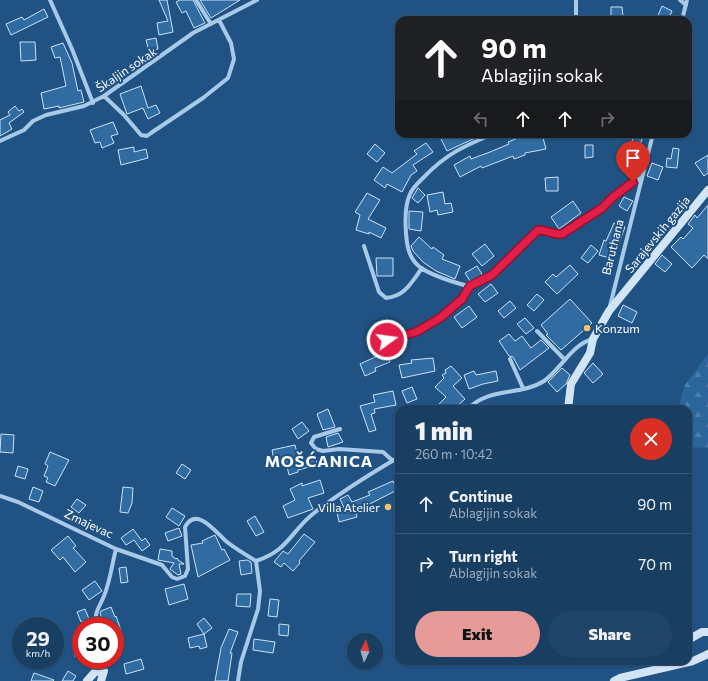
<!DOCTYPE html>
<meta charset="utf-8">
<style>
body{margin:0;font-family:Commissioner,sans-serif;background:#214568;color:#f1f3f6;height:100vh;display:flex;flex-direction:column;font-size:15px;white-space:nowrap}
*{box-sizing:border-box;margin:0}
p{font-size:13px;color:#9faebe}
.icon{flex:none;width:22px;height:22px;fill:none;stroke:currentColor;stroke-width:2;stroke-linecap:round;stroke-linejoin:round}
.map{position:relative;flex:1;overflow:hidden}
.drawer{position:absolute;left:395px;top:405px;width:297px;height:260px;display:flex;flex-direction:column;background:#183e62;border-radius:12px;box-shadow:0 1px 3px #0004,0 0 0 1px #365777}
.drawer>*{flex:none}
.banner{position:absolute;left:395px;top:16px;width:297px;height:122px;border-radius:12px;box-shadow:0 1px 3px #0004,0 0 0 1px #365777;background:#202124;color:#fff;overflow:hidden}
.needle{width:26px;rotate:5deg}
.fabs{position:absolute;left:347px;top:633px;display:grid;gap:8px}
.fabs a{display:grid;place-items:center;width:36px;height:36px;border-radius:50%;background:#183e62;box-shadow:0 1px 3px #0004,0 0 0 1px #365777;font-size:20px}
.speed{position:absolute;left:12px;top:617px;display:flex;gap:8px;font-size:20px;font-weight:700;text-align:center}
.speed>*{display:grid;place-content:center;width:52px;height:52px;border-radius:50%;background:#183e62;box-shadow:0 1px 3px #0004,0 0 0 1px #365777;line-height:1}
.speed small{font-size:10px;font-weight:400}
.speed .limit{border:6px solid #d22;background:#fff;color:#111}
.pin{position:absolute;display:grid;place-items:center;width:34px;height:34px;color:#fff;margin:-41px -17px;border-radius:50% 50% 50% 0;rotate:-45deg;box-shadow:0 0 4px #0007}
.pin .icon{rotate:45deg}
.me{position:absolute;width:44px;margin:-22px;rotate:76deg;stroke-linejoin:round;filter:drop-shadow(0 0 3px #0008)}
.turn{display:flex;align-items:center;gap:14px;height:84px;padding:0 20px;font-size:18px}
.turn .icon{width:52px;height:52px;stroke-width:2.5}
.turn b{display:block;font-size:28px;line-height:34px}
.lanes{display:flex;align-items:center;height:38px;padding:0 20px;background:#0003;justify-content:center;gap:20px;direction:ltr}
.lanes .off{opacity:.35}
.round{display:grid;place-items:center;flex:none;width:42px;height:42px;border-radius:21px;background:#214568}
.summary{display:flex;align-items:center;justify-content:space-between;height:68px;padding:0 20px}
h1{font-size:24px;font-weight:800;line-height:30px}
.cta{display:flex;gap:8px;margin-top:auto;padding:8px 20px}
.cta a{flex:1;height:46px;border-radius:24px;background:#e69b98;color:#111;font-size:16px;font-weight:800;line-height:46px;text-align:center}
.cta a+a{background:#214568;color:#f1f3f6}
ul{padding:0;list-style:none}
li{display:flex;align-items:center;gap:12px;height:60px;padding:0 20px;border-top:1px solid #365777}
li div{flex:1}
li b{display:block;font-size:15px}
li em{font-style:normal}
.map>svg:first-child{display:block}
</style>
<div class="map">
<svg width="708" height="681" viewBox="0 0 708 681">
<defs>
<pattern id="forest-firs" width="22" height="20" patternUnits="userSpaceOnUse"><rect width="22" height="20" fill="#2a669b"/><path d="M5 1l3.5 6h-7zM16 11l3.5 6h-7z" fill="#4a7daa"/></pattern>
</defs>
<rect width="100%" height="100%" fill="#205383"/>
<path fill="url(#forest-firs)" d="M708,354V448L688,447V409H678L685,385Z"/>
<path fill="#306ba1" stroke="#cbe2f7" d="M159,0H167L173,32L159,35L157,23L168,21Z
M180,0H193L205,23L194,28L186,11L182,13L176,2Z
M200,0H240L211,18Z
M662,6L672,11L668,20L657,18Z
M611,7H622L623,16L611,17Z
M44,9L48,17L11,35L6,24L22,17L24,20Z
M156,38L158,49L149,51L146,40Z
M20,42H35L36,60L21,61Z
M63,43L72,63L78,91L81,90L84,102L59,108V106L44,109L41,93L66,86L60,57L55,58L51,47Z
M141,86L148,108L156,105L160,113L148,119L143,108L127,114L120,94Z
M15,106L19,111L22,109L24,112L9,123L12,129L0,136V120L10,115L8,112Z
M113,122L118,134L111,136L114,143L102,148L100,142L95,143L90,130Z
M446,134H484L447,151L440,137Z
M528,134H542L546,149L525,153V155L514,159L513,156L482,168L481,166L460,177L454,165L470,156L471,159L490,152L509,144L508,142Z
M635,134H644L640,145L645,147L640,159L627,153Z
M426,143L433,152L413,165L417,171L411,175L402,192L387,184L385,188L374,180L383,167L392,173L417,154L414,151Z
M375,144L385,153L377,162L367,154Z
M585,145H593V157L585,158Z
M134,147V152L146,149L148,158L121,165L118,150Z
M673,148L679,149L677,168L666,167L667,158L671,159Z
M708,155V173L704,176L695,163Z
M652,163L663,167L658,180L647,176Z
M558,177V191H546L545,178Z
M418,188L425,195L418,203L412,198Z
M443,192L445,204L451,203L453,212L438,215L437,210L430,212L427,195Z
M367,193L380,200L368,219L386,228L381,238L369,232V234L356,230L360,215L355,212Z
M624,197L633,201L627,211L619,206Z
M573,201L581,213L559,229L551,217Z
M708,205V259L704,255L692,268L671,247L681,237L683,239L693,228L688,224L695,215L697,218Z
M409,211L423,212L421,231L409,229Z
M614,223L625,227L613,259L599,255L604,240L606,241Z
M419,237L432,249L433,247L444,255L442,259L460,266L455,279L436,271L423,262L413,251L411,246Z
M485,244L494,256L482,266L472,254Z
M591,245L598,251L588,263L581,258Z
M662,255L672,264L665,272L655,264Z
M376,258H393V276H377Z
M570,265L578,274L557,294L545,282L553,274L556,277Z
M477,266L483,276L470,281L465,273Z
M491,284L498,293L485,302L478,294Z
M537,294L544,300L534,311L527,305Z
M570,299L592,323L561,350L546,335L548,334L541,325Z
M510,301L516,308L504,318L498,311Z
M623,305L637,312L632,323L618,316Z
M469,306L477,317L462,328L454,317Z
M525,318L534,328L526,334L517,324Z
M509,334L515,341L522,336L531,348L541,340L549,348L520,370L513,357L509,356L499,341Z
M386,352L390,362L375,368L376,371L365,376L360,364Z
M433,358L435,371L402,378L399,365L412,363L411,360Z
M593,363L603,374L593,383L584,373Z
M451,366L462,378L453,386L465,399L454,409H440L437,406L446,397L435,387L444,378L442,375L446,373L445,370Z
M562,368L570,375L566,384L557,392L548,382Z
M474,371L476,375L496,371L498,381L483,384L469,389L464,375Z
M412,387L417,399L407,403L402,391Z
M393,391L396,405L374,409L375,413L371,414L376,430L369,432L360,406L375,402L373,395Z
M328,409L335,427L323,430L317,414Z
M302,422L309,431L298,439L292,429Z
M338,433L343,442L328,447L326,437Z
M1,434L14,435L13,453L0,452Z
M295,445L299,461L316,457L317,465L298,470V472L289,475L285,458L274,460L272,450Z
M50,452L69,460L55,486L46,482L48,478L44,476L48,466L45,464Z
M182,464L191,470L185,479L176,473Z
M18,466L28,469L25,479L15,476Z
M320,480L324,493L308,498L313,509L288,518L283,506L295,500L290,489L302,483V486Z
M393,481L397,490L356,511L357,517L339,522L337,512L345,510L340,499L348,495L352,502L370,495L368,492Z
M33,487L43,491L39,502L29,499Z
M123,487L133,488L132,503L128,513L120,512Z
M77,499L86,505L79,513L71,507Z
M172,508L185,516L179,526L166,517Z
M255,516L264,532L256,536L247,521Z
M179,528L182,536L168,541L165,533Z
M133,529L142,541L145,538L150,545L142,551L134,540L126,545L121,538Z
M304,534L315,542L299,561L300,563L293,571L284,563L281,567L274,562L283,551L288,554Z
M215,535L222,550L224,549L230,560L198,577L191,545L203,543L202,541Z
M68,536L76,546L73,548L86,562L75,572L63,557L60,560L51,550Z
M160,549L172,551V556L176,559L177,558L178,560L184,564H179L181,574L178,575L170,569L174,563L158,560Z
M247,560L251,562L252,573L241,575L239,561Z
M126,567L128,582L121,583L119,568Z
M95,581L102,591L89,600L82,590Z
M184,584L188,599L169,605L165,589Z
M237,594H251L250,607L236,606Z
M270,599L279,600L277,617L268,616Z
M111,607L115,617L116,616L123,636L115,639V626H105L100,613L101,611Z
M85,609L89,619L81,622L77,612Z
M204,618L212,628L204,634L197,624Z
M279,624L289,625L288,636L279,635Z
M229,629L238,632L230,653H232L228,681H215L221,648Z
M204,634L207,647L200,649L199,646L190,648L188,638Z
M254,639L275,642L273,653L253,650Z
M81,643V655L75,657L72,646Z
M141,659L144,669L126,674L124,664Z
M68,671L76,676L73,681H62Z
M34,673L54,680L53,681H31Z"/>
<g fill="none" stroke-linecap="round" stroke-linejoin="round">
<path stroke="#a7cae9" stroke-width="4" d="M50,0L72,49L93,103
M196,0L211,24
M576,0V20
M680,0L686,5
M682,20L687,0
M104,96L124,115L141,135L147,136L151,133L203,98L228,78L234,59L231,43L219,20
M493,134C464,146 446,154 424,177C419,182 413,187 410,194C405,205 405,220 406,233C407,247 409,259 421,268C433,276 450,281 464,285C492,287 517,246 538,230C547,230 553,235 562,234L602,208L624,188L642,177
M0,141L24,130L33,121L46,115L84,106L104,96L193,33L257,0
M364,246L379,292L386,298C405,296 411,283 422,268
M610,306L653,134
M537,331L565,360
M387,339C422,332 450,315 470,286
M510,359L523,388
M468,409C488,387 521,396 544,381C561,369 572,344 593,339
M340,429L314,437L311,443L316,449L323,451L339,449L383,452L393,461
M0,496L18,502L116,549L162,565L172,577L177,579L185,576L188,569L185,527C197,505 217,534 227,542C236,549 246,555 256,561
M96,626C94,612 99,608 104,596C110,582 112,564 116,549
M103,660L104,671
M238,681L241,662L258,609L260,591L256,561C289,550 290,532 314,513C341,492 370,474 399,457"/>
<path stroke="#d2e5f7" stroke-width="8" d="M568,409L571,384L590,353L593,339L609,311L708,190
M688,640L702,632H708
M87,681L95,672L104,671L101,681
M614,681L620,678L693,661L708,654"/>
</g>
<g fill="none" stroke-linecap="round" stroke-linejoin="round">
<g stroke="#92132f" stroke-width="10">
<path id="route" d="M387,340L416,332L440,318L462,299L470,286L492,275L538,230C547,230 553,235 562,234L602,208L613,197L633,182"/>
</g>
<use href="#route" stroke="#e11d48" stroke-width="7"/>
</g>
<g fill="#f6c268" stroke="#205383" stroke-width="1.5">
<circle cx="587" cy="328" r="4"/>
<circle cx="388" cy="507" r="4"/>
</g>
<g text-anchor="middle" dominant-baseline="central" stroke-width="4" stroke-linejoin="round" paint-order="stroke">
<g font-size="12" fill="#fff" stroke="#205383">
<text transform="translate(126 69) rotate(-34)">Škaljin sokak</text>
<text transform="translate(657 234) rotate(-51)">Sarajevskih gazija</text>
<text transform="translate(612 247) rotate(-76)">Baruthana</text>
<text transform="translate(89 523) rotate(25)">Zmajevac</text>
</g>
<g font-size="12" fill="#fff" stroke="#205383" text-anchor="start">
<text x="595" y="328">Konzum</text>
<text x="380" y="507" text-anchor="end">Villa Atelier</text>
</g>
<g font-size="16" font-weight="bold" letter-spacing="1" fill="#fff" stroke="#205383">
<text x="319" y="460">MOŠĆANICA</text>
</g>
</g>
</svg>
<div class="fabs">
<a><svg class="needle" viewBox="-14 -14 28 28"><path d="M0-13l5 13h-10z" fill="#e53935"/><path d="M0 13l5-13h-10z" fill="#9faebe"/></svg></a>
</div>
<div class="speed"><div>29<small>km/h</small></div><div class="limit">30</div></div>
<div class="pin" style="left:633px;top:182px;background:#d93025"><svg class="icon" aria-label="arrive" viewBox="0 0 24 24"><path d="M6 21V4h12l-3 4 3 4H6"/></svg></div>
<svg class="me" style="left:387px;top:340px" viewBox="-20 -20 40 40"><circle r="17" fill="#e11d48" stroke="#fff" stroke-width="3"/><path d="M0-11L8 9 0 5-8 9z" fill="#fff"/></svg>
<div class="banner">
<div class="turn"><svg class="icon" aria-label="ahead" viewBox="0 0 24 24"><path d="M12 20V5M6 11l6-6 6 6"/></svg><div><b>90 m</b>Ablagijin sokak</div></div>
<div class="lanes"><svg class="icon off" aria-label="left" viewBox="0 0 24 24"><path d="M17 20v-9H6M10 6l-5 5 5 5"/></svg><svg class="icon" aria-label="ahead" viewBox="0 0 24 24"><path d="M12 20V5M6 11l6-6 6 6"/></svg><svg class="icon" aria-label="ahead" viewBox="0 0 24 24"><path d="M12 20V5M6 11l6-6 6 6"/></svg><svg class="icon off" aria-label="right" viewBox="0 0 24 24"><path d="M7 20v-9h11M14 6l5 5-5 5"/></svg></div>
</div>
<section class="drawer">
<div class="summary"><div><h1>1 min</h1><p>260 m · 10:42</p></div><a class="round" style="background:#d93025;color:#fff"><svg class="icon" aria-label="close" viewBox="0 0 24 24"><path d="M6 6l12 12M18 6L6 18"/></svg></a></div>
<ul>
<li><svg class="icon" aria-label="ahead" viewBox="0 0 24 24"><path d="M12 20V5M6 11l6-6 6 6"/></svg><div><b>Continue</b><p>Ablagijin sokak</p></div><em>90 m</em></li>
<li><svg class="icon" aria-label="right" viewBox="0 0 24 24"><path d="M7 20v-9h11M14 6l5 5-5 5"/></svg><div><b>Turn right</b><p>Ablagijin sokak</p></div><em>70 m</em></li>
</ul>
<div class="cta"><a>Exit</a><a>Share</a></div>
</section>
</div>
